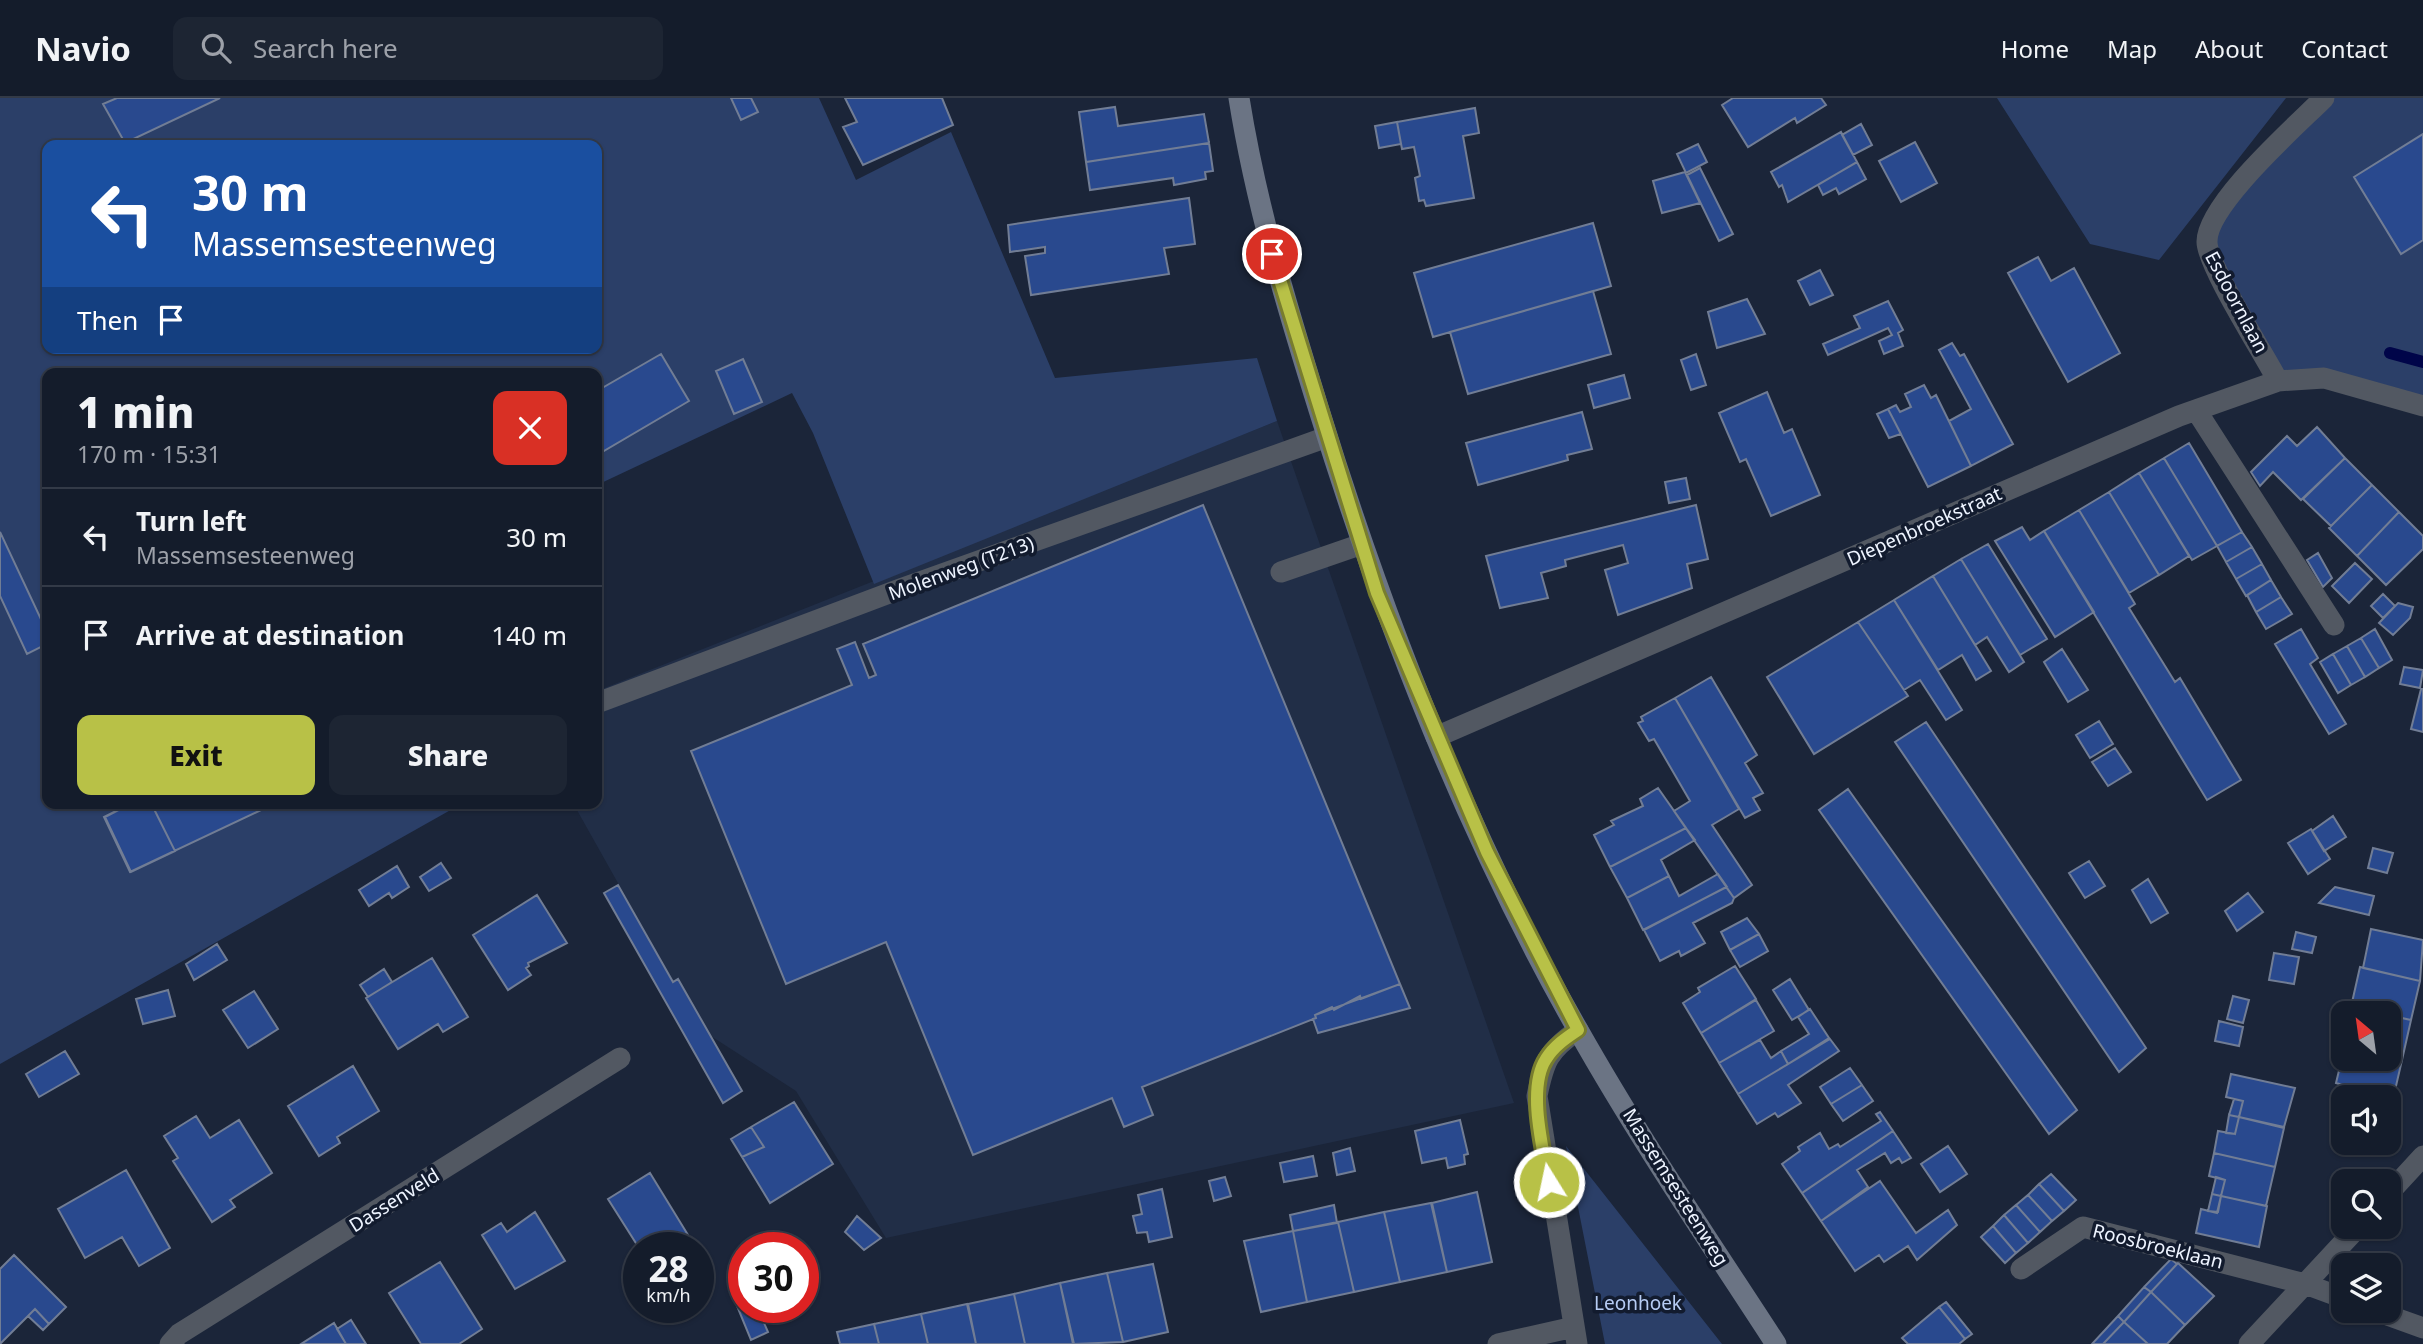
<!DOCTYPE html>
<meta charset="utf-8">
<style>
body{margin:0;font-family:"Noto Sans",sans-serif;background:#1d2533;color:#f1f3f6;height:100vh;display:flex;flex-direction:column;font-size:26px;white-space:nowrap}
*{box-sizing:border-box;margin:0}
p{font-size:23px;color:#9da1a9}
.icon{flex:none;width:38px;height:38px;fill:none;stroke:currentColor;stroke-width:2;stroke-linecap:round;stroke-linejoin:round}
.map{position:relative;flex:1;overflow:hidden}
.sheet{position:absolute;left:42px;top:270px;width:560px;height:441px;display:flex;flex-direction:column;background:#141c2b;border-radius:14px;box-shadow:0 2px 5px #0004,0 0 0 2px #333a47}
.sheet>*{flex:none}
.guide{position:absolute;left:42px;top:42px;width:560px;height:214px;border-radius:14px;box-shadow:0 2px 5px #0004,0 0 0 2px #333a47;background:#1a4fa0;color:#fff;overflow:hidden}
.needle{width:46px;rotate:331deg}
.fabs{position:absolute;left:2331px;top:903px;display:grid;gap:14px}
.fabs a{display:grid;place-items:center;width:70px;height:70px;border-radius:14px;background:#141c2b;box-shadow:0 2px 5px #0004,0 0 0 2px #333a47;font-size:35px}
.speed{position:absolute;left:623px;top:1134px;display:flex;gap:14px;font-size:35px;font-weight:700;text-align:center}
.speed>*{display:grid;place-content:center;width:91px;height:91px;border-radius:50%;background:#141c2b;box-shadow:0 2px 5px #0004,0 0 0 2px #333a47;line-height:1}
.speed small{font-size:18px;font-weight:400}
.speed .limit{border:10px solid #d22;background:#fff;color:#111}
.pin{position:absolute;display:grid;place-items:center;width:60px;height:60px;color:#fff;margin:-30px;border:4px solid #fff;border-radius:50%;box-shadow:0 2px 7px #0007}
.me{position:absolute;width:77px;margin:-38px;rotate:350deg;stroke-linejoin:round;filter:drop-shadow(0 0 5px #0008)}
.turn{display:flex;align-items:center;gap:24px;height:147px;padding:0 35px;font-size:32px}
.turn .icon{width:91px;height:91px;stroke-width:2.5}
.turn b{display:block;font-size:49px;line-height:60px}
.then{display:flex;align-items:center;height:66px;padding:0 35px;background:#0003;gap:14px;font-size:26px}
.round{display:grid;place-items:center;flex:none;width:74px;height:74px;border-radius:14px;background:#1d2533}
.summary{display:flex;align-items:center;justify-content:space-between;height:119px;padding:0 35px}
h1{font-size:42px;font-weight:800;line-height:52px}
.button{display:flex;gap:14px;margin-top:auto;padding:14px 35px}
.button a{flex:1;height:80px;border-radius:14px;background:#b8c147;color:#111;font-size:28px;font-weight:800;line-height:80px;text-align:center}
.button a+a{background:#1d2533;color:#f1f3f6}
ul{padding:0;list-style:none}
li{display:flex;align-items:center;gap:21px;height:98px;padding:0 35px;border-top:2px solid #333a47}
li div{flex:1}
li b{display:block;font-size:26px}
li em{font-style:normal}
header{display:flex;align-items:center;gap:42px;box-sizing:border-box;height:98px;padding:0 35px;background:#141c2b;border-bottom:2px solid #333a47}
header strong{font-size:33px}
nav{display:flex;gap:38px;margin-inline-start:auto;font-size:24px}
.search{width:490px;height:63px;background:#1d2533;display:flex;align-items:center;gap:18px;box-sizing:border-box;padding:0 24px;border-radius:14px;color:#9da1a9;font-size:26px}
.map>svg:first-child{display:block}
</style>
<header>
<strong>Navio</strong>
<div class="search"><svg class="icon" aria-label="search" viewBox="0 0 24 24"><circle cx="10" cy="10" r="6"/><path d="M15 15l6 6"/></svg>Search here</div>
<nav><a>Home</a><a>Map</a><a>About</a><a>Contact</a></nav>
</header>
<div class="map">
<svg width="2423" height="1246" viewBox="0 0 2423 1246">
<rect width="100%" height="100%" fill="#1b2539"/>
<path fill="#212e47" d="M1277,323L1514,1005L886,1140L796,993L700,931L573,705H597V593Z"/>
<path fill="#2b3f68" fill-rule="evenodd" d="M0,0H819L856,82L951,34L1055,280L1257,260L1277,323L874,486L813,335L792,295L597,387V275H47V705H463L0,966ZM47,47H597V250H47Z
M1997,0H2286L2159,162L2090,146Z
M2324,0H2423V308L2324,280L2278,283L2216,170L2211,123Z
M1566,1048L1722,1246H1605Z"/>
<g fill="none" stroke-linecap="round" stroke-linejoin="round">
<path stroke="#000549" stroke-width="12" d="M2390,255L2423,264"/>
</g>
<path fill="#29498e" stroke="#717d95" stroke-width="2" d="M117,0H220L125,45L103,6Z
M731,0H751L758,14L741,22Z
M845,0H942L953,27L863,67L843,29L857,24Z
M1733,0H1821L1826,7L1797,25L1795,20L1748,49L1722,7Z
M1115,9L1118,28L1204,16L1209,45L1086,64L1079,14Z
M1475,10L1479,35L1463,38L1474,100L1426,108L1424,102L1419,103L1415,80L1420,78L1414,49L1402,51L1397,24Z
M1397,24L1401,46L1379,50L1375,28Z
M1861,26L1872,47L1853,57L1842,37Z
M1841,34L1857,64L1788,104L1782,87L1779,89L1771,74Z
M2423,36V142L2401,156L2354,79Z
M1915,44L1937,85L1901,104L1879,63Z
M1209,45L1213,73L1205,74L1206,81L1174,87L1173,80L1090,92L1086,64Z
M1698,46L1707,64L1686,75L1677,56Z
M1857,64L1866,81L1839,96L1836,90L1823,97L1818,87Z
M1700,70L1733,136L1719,143L1687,77Z
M1685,74L1700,105L1662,115L1653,83Z
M1189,100L1195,146L1164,150L1169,176L1031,197L1025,158L1045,155V149L1010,154L1008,127Z
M1593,125L1611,188L1433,239L1414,175Z
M2038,159L2051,183L2074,170L2120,255L2068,284L2008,175Z
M1820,172L1833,197L1810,207L1798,183Z
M1593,193L1611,256L1468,296L1450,234Z
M1747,201L1765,236L1717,250L1708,214Z
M1888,203L1903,232L1898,235L1903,248L1884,256L1879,243L1892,237L1888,230L1828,257L1823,246L1860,230L1854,218Z
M1952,245L1960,258L1964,256L2013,346L1971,368L1949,323L1971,311L1939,252Z
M661,256L689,303L597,357V293Z
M1696,256L1706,287L1691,292L1681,262Z
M743,261L762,304L734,316L716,273Z
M1624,277L1630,300L1594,310L1588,287Z
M1924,287L1931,300L1936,297L1971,368L1928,389L1888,311L1896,307L1900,314L1911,309L1905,296Z
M1767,294L1784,335L1792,331L1820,397L1771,418L1746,361L1740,364L1719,315Z
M1888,311L1901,336L1889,340L1877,316Z
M1582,314L1592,351L1567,357L1568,362L1478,387L1466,345Z
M2317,329L2345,360L2301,402L2273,374L2260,388L2251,374L2287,338L2297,348Z
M2189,345L2242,434L2217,448L2164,360Z
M2164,360L2217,448L2192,462L2139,375Z
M2345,360L2372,387L2331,428L2303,401Z
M2139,375L2189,458L2159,477L2109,394Z
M1686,380L1690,401L1669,405L1665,384Z
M2372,387L2399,414L2357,458L2329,430Z
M2109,394L2159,477L2129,495L2079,412Z
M1203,407L1400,886L1361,901L1360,898L1334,912L1332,909L1315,917L1316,920L1142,989L1153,1017L1124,1029L1112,1000L973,1057L886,844L786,886L691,653L852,587L837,551L855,544L869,580L876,577L863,546Z
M1696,407L1708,461L1687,466L1692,490L1618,517L1605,472L1628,465L1623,447L1565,462L1566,468L1541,475L1548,500L1500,510L1486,458Z
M2079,412L2135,506L2129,510L2175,584L2180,580L2241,682L2207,702L2044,433Z
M2399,414L2423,438V451L2386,487L2357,458Z
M2022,429L2030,442L2044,433L2094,514L2055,539L1995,443Z
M0,434L47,534V546L27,556L0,498Z
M2242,434L2252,449L2226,464L2217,448Z
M1988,446L2047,541L2020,557L1961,461Z
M2252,449L2262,466L2236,481L2226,464Z
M2318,455L2332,480L2323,489L2307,462Z
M1961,461L2024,564L2009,574L1987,539L1975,547L1933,478Z
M2355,465L2372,481L2349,505L2332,488Z
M2262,466L2271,482L2246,498L2236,481Z
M1933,478L1991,573L1976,582L1962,557L1938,572L1894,502Z
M2271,482L2281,499L2256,514L2247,497Z
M2383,496L2395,508L2383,520L2371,508Z
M2281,499L2292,516L2266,531L2256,514Z
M1894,502L1962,612L1946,622L1920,582L1904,592L1858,524Z
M2398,505L2413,509L2410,520L2393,537L2379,525Z
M1858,524L1908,598L1814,656L1767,579Z
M2301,531L2318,560L2310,566L2346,626L2329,636L2275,546Z
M2375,531L2392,562L2379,570L2361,540Z
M2361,540L2379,570L2365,579L2347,548Z
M2347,548L2365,579L2351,587L2333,556Z
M2062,551L2088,592L2068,604L2044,564Z
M2333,556L2351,587L2338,595L2320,564Z
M2404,569L2423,572L2420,590L2400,586Z
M1711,579L1757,657L1745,665L1763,695L1753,700L1760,712L1745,720L1675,600Z
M2421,591H2423V634L2411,631Z
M1675,600L1739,711L1712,727L1752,787L1734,800L1674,713L1690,703L1654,641L1649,643L1638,625L1643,623L1641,619Z
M2099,623L2113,646L2090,660L2076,637Z
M1926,624L2146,950L2119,974L1895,644Z
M2115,650L2131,674L2108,688L2092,664Z
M1658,690L1686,730L1610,769L1594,737L1614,727L1611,723L1643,708L1640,701Z
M1848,691L2077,1012L2049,1036L1819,712Z
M132,705H151L175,753L131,774L105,719Z
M132,705H276L130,774L104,719Z
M2333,718L2346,739L2324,753L2312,733Z
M1686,730L1695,742L1661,762L1669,778L1627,800L1610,769Z
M2311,731L2330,761L2308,776L2288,745Z
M2373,750L2393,755L2387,775L2368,770Z
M2089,763L2105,788L2085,800L2069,775Z
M441,765L451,780L429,793L420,779Z
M397,768L409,789L392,800L389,795L369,808L359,792Z
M1718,776L1727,789L1643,832L1627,800L1669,778L1679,798Z
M2148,781L2168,815L2151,825L2132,792Z
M618,787L673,884L678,881L742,993L723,1005L604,795Z
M1726,789L1734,800L1732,805L1693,825L1705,845L1681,858L1679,853L1660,863L1644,832Z
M2335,789L2374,798L2369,817L2319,805Z
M2248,795L2263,814L2237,833L2225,813Z
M537,797L567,845L528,865L529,868L526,870L531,877L508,892L473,837Z
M1747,820L1759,836L1730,852L1721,834Z
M2371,831L2423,842L2420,883L2363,870Z
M2296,834L2316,839L2312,855L2292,851Z
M1759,836L1768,853L1740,869L1730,852Z
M217,846L227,862L194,882L186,866Z
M2274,855L2299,859L2294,886L2269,882Z
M432,860L468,919L443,934L438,926L398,951L366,900Z
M1735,868L1756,901L1701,935L1683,905L1700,894L1698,890Z
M2360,869L2420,883L2411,922L2351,909Z
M384,871L392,884L368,899L360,887Z
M1790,881L1809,912L1792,922L1773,892Z
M1400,886L1410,910L1318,935L1313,921L1316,920L1315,917Z
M168,892L175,918L143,926L136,901Z
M254,893L278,931L248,950L223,912Z
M2233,898L2249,902L2243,925L2227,921Z
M1756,902L1774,933L1719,965L1701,935Z
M2351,909L2381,915H2349Z
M1810,911L1829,940L1788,966L1781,953L1809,936L1798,919Z
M2389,917L2411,922L2402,962L2389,958Z
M2219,923L2243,929L2239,948L2215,943Z
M1830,941L1839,953L1788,987L1801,1005L1778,1019L1775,1015L1757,1026L1738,996Z
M1760,942L1771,960L1781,953L1788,966L1738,996L1719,965Z
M65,953L79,976L39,999L26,976Z
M2343,956V961L2389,958L2402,962L2393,1001L2336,985Z
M353,968L379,1013L337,1039L340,1045L319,1058L288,1008Z
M1850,970L1862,987L1831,1006L1820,989Z
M2231,976L2295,990L2284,1029L2239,1019L2243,1003L2226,999Z
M1862,987L1873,1003L1843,1023L1831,1006Z
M2234,1001L2243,1003L2239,1019L2229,1017Z
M794,1004L833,1066L770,1105L742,1059L764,1049L751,1029Z
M1880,1014L1893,1033L1802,1095L1782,1066L1800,1053L1798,1049L1820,1035L1829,1051L1838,1046L1840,1049L1881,1023L1876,1016Z
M2229,1017L2239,1019L2235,1036L2226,1035Z
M2229,1017L2239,1019L2235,1036L2226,1035Z
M196,1018L210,1040L239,1022L272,1075L230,1102L235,1109L212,1124L173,1063L178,1060L164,1038Z
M2239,1019L2284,1030L2275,1069L2214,1055L2218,1033L2235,1036Z
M1460,1022L1468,1056L1464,1057L1465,1066L1448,1070L1446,1060L1422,1065L1415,1033Z
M751,1029L764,1049L742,1059L731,1041Z
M1893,1033L1911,1060L1902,1065L1899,1060L1891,1065L1885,1055L1857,1072L1868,1089L1821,1123L1802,1095Z
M1948,1048L1967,1076L1940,1094L1921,1066Z
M1350,1050L1355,1073L1337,1077L1333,1055Z
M2214,1055L2275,1069L2266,1108L2221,1098L2225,1082L2209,1078Z
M1313,1058L1317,1078L1284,1084L1280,1065Z
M126,1072L170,1150L139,1168L122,1139L85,1160L58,1111Z
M650,1075L696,1150H639L608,1101Z
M2051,1076L2076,1102L2064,1113L2039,1086Z
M1225,1079L1231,1098L1214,1103L1209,1083Z
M2216,1079L2225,1082L2221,1098L2212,1096Z
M1880,1083L1916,1135L1948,1112L1957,1127L1917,1162L1908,1148L1884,1164L1879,1157L1855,1173L1821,1123Z
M2039,1086L2064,1113L2052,1123L2028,1097Z
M1162,1091L1172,1139L1149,1144L1147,1134L1137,1135L1133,1118L1142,1116L1138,1097Z
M1477,1094L1492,1164L1447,1174L1432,1105Z
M2212,1096L2221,1098L2218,1114L2208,1113Z
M2028,1097L2052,1123L2040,1134L2016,1107Z
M2221,1098L2267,1108L2259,1149L2196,1135L2201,1111L2217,1115Z
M1431,1105L1447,1174L1400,1184L1384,1114Z
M1334,1107L1337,1125L1293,1133L1290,1117Z
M2016,1107L2040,1134L2028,1145L2004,1117Z
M535,1114L565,1163L515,1191L482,1137L501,1125L507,1134Z
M1384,1114L1400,1184L1354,1194L1338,1124Z
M2004,1117L2028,1145L2016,1155L1993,1128Z
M857,1118L881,1140L864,1152L845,1134Z
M1338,1124L1354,1194L1307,1204L1293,1133Z
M1993,1128L2016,1155L2005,1165L1981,1139Z
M1293,1133L1307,1204L1261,1214L1244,1143Z
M14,1157L66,1209L49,1226L35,1211L0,1246V1171Z
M2171,1161L2177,1166L2151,1194L2144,1189Z
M440,1164L482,1231L459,1246H421L389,1195Z
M2178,1165L2214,1198L2185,1227L2151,1194Z
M1153,1166L1168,1234L1123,1244L1107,1175Z
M1107,1175L1123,1244L1074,1246L1060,1185Z
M1060,1185L1073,1246H1025L1014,1196Z
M2144,1189L2151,1194L2124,1224L2118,1218Z
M2151,1194L2185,1227L2167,1246H2148L2124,1224Z
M1014,1196L1025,1246H976L968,1206Z
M744,1199V1209H757L768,1234L751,1242L735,1203Z
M1946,1204L1972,1236L1965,1241L1939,1209Z
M967,1206L976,1246H928L921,1216Z
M769,1209H795L798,1215L775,1224Z
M1939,1209L1965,1241L1959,1246H1908L1902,1240Z
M35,1211L49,1226L43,1232L28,1218Z
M921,1216L928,1246H879L874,1226Z
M2118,1218L2124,1224L2103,1246H2092Z
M351,1222L366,1246H346L337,1231Z
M2124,1224L2148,1246H2103Z
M334,1225L346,1246H301Z
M874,1226L879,1246H840L837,1234Z"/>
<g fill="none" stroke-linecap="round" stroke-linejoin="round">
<path stroke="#525862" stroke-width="21" d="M1281,474L1362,446"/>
<path stroke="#525862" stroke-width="21" d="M2278,283C2264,256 2207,167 2207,144C2206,107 2296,28 2324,0
M2196,312L2334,527
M597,605L900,491L1327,339
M1436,639L2179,318L2278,283L2324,280L2423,308
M2389,1095L2423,1058
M2021,1171L2083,1129L2305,1186L2343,1200
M2376,1213L2423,1230
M170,1246L179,1236L620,960
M1498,1246L1574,1229
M1577,1246L1537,998C1544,963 1548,953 1578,932
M2249,1246L2358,1129"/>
<path stroke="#6b7484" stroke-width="21" d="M1239,0C1256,107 1287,209 1319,312C1385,526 1467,737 1578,932C1639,1040 1709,1143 1776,1246"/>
</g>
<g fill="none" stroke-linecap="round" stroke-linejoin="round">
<g stroke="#787d2e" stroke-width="18">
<path id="route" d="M1272,156L1377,495L1487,754L1578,932C1566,940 1554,948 1546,961C1527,990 1543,1051 1549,1084"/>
</g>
<use href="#route" stroke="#b8c147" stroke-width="12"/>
</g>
<g text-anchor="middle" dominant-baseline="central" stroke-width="7" stroke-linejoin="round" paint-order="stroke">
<g font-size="19" fill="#eef4ff" stroke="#121b2e">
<text transform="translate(2237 204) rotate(62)">Esdoornlaan</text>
<text transform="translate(1924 428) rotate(-24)">Diepenbroekstraat</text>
<text transform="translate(961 470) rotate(-20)">Molenweg (T213)</text>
<text transform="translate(1676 1089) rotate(58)">Massemsesteenweg</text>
<text transform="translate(394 1102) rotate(-32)">Dassenveld</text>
<text transform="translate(2158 1148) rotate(14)">Roosbroeklaan</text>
</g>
<g font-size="19" fill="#b7ccf4" stroke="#121b2e">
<text x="1638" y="1205">Leonhoek</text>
</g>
</g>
</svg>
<div class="fabs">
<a><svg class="needle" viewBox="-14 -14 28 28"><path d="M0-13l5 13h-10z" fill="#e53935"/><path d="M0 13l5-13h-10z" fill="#9da1a9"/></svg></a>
<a><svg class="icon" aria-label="sound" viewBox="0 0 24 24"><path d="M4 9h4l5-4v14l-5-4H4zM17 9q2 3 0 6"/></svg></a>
<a><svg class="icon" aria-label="search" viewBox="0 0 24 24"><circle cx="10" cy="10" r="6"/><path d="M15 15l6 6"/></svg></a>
<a><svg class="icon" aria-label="layers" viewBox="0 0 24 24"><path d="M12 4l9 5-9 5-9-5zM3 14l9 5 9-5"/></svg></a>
</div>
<div class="speed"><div>28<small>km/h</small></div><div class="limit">30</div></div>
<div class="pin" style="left:1272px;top:156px;background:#d93025"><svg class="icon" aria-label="arrive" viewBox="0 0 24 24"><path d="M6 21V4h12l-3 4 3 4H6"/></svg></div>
<svg class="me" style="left:1549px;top:1084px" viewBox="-20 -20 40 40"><circle r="17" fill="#b8c147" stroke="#fff" stroke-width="3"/><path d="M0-11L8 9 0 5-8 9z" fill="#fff"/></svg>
<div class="guide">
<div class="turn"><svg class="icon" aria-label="left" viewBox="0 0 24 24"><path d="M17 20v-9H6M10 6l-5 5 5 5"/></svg><div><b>30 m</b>Massemsesteenweg</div></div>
<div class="then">Then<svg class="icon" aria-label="arrive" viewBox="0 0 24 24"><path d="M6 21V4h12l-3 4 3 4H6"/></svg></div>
</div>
<section class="sheet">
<div class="summary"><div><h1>1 min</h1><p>170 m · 15:31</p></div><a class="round" style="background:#d93025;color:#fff"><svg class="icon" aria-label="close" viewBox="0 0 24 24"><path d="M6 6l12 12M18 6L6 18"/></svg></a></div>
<ul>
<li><svg class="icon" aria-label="left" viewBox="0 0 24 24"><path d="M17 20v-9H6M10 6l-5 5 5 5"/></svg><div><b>Turn left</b><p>Massemsesteenweg</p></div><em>30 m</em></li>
<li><svg class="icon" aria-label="arrive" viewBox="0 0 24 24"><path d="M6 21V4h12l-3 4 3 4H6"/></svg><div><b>Arrive at destination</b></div><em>140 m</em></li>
</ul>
<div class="button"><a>Exit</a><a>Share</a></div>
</section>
</div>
